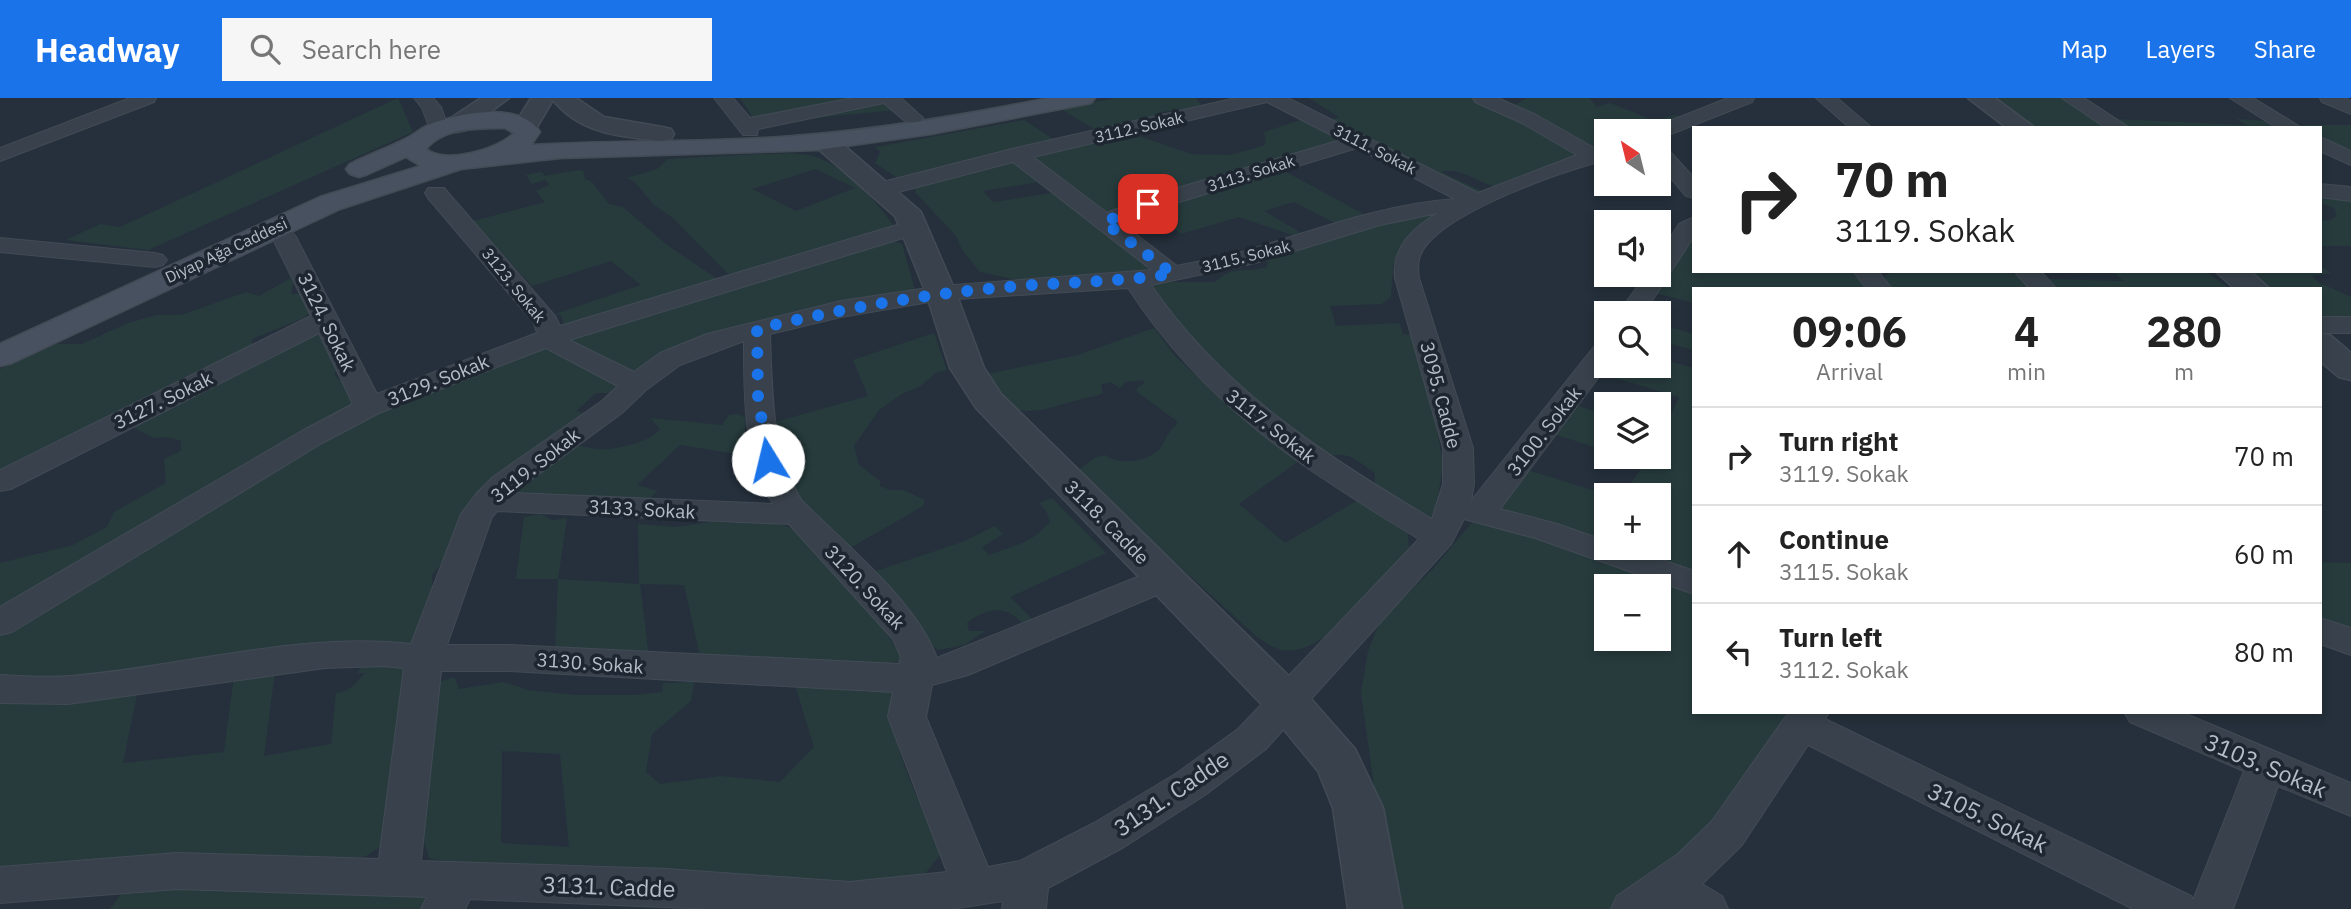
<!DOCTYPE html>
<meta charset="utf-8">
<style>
body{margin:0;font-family:"IBM Plex Sans",sans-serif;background:#f6f6f6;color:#222;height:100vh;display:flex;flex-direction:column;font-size:26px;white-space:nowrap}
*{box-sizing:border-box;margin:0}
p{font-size:23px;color:#767676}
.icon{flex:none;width:38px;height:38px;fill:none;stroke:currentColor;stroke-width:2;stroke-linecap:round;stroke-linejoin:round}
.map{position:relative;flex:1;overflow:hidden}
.details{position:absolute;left:1692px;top:189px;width:630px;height:427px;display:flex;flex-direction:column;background:#fff;border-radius:0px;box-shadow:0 4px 10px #0003}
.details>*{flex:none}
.hud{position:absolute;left:1692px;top:28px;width:630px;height:147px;border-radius:0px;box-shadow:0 4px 10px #0003;background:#fff;color:#222;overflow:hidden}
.needle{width:46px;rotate:325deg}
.controls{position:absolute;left:1594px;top:21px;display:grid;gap:14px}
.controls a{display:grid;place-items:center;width:77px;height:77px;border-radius:0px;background:#fff;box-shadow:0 4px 10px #0003;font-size:35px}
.pin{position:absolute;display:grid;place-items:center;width:60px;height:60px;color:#fff;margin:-30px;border-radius:14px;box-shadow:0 4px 10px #0006}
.me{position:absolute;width:77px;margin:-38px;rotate:351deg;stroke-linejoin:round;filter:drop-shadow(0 0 5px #0008)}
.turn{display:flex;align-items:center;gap:24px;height:147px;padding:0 28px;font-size:32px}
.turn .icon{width:91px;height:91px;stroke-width:2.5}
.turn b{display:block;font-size:49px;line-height:60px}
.eta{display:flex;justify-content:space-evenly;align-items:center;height:119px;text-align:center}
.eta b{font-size:42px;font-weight:700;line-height:49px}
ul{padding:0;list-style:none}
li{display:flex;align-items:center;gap:21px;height:98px;padding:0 28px;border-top:2px solid #e0e0e0}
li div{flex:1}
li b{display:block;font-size:26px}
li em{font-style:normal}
header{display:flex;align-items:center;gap:42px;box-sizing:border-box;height:98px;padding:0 35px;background:#1a73e8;color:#fff}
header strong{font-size:33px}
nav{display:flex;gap:38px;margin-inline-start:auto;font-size:24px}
.search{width:490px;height:63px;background:#f6f6f6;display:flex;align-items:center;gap:18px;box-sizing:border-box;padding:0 24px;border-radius:0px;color:#767676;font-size:26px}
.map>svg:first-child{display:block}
</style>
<header>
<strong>Headway</strong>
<div class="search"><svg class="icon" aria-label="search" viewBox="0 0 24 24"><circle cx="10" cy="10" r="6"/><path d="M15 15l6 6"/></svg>Search here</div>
<nav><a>Map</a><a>Layers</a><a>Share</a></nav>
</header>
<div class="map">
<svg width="2351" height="811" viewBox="0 0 2351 811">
<rect width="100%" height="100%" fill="#25303c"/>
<path fill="#273b3d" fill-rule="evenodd" d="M398,0L413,34L148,152L66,142L100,126L120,129Z
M740,0H865L754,21Z
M1116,0H1196L1201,7L1197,10L1161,14L1149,20L1133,22V26L1098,33L1064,13L1065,10Z
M1309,0H1472L1584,57L1498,89C1478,86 1461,68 1441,74L1484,94L1482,98L1332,22L1339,19Z
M1526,0H1589L1597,9L1610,5L1655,23L1674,17L1683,19L1646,33H1606V48L1595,52L1514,8Z
M1992,0H2065L2113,30H2034Z
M882,2L897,12L774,24Z
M1307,20L1351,42L1107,117L1031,61V56L1133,36L1191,56L1230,57L1263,48L1266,44L1264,34Z
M2114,21L2246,27L2237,21L2267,23L2279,28L2128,30Z
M1024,22L1056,43L902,83L875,65L880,54L876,49Z
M2293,27H2351V51L2341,50L2321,41L2320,30Z
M761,56C780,56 803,53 821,61C848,72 878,105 894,128L731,179L673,120L654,107L635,84L627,80L657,71L668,61ZM816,71L855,90L796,113L752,91Z
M1014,62L1045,83L983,93L993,104L1058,94L1152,169L1139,175L1027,184L980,174L962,152L956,138L916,95L915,90L918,86Z
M1279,70L1369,119L1339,127L1294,104L1264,113L1305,137L1295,138L1239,119L1181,136L1149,108Z
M578,72L583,73L585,81L592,84L609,106L623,109L667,147L719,182L573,227H564L561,217L555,216L641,187L611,163L532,188L473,123L545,104L536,93L550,87L545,82L532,86L526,77L541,74L545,78Z
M2321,97L2351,100V148H2321V123L2331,122L2337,118L2334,110L2321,105Z
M1441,114L1397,159L1393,168L1391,199L1382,206L1330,208L1336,228L1400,225L1403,236L1412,237L1435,322L1443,365L1436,413L1432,419L1421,414H1416L1365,386L1375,385V375C1360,365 1347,351 1329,359L1318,356L1200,256L1151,189L1158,184H1215C1234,166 1246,176 1267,169L1268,162L1274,157L1365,127Z
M1694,136V173H1854L1870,191H1694V205L1655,195Z
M888,142L902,146L915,192L880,197L632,274L595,261L566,240Z
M2321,168L2331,175L2312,178L2318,184L2351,199V224L2321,222L2320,191H2266L2242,173H2320Z
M1896,173L2002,174L2018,177L2034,191H1887L1883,186L1885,177Z
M2112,173H2205L2230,191H2060L2048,181L2123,183Z
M291,180L293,186L291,196H302L310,214L304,220L252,241V245H260L185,279L0,379V271L56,246H82L128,225L157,217H181L246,194L259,198Z
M1659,226L1694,236V252L1659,243Z
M1154,230L1175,258L1199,280L1300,362L1239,406L1285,445L1358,402L1408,436L1409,451C1382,482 1327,560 1281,552C1274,550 1264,543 1257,539L1079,377L1080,371L1096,359L1105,357C1118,368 1151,364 1161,349C1167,341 1167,334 1176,327L1177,323L1137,294V290L1145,285L1143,282L1125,284L1120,290L1110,284L1101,287L1103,295L1095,298C1050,306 1009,337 988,276L1078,257Z
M315,232L340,268L334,276L340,283H346L355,307L0,518V465L73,447L107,429L114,414L166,385L164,361L181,353V343L167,339L153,340L131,328Z
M934,235L947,272L935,275L921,288L902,296L879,312L854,348L859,367L880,383V388L890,392H903L925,402L923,408L850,450C803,408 782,391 775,324L868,298L853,262Z
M540,250H547L618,286L617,295H596L576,313L595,318L455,448L432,477L433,502L416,543L405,549L149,573L0,582V535L381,310Z
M1659,260L1694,270V476L1615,450H1659V397H1623L1645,365L1626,359H1659V333L1663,334L1679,299L1615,280L1627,268H1659Z
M1575,307L1606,317V353L1551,335Z
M739,316L745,320V334L756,355L755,362L735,364L743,357L680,347L637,387L658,393L643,406L507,399L570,350C582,346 586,350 597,351C613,353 651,344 660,331L650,320L722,327L729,317Z
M1522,370L1608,397L1606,447L1503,412L1499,407Z
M1052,400L1106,455L1010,499L1032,521L1022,525C1006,506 985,510 967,525L969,533H985L964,547L938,552L928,544L873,474L965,443L995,428L1003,436L982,449L989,457C1012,449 1035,443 1050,424L1046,413L1039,405Z
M541,416L552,422L567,420L558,481L639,486L638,426L676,429L712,424L778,426L799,432L866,502L904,563L855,569L832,563L700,558L684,487L640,486L649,559L555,553L558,481H516L524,419Z
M1473,423L1513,430L1694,494V614H1792L1715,718L1671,768L1611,811H1397L1377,710L1361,595L1368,553L1384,514L1399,504L1434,470ZM1606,488H1659V541H1606Z
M2320,464L2351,465V540L2321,522Z
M382,564L406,568L388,744L366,758L344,762L0,772V601L138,592L123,665L224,654L234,578L275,574L264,658L331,646L336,595C350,594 356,585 365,575H357L361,569Z
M454,579L459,591L503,584L528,592L575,597H636L662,594L663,585L694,584L691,603L652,636L646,674L660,686L721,678L780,684L814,649L795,587L866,594L886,592L894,598C888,655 923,704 941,756L920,782L859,794L682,773L596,767L464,766L429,760L424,743L436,585ZM502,653L560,656L569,749L501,745Z
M423,787L434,811H110L121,796L196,789Z"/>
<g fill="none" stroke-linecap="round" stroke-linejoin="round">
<g stroke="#424b55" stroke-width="2">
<path id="minor" d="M130,0H156L154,4L0,63V50Z
M414,0H433L441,9L449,32L446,36H432L422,10Z
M714,0H733L750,20L853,0H901L923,20L920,24H906L884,5L758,31L757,37H743Z
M1236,0H1288L1478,95L1577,57L1522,25L1475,4L1473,0H1498L1536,17L1596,51L1606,48V61L1602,63C1557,75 1459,110 1428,145C1418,156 1417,167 1419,180L1473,350L1474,386L1471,403L1597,245L1606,243L1607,268L1500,411L1557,426L1606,443V450H1627L1694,473V496L1535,440L1464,421L1451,446L1266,651L1205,697L1124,749L1048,790L1046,811H1002L1003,803L951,811H713L470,801L465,811H421L427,799L177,791L0,805V769L177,755L379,761L404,570L383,568L325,570L68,606L0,605V577C23,578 47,580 70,578C180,569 303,533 411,546L461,416L476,396L493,379L602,303L618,288L546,250L379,315L322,345L12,534L0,537V509L302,333L353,306L319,235L11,391L0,393V372L311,218L272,139L276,134H292L296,139L377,296L537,235L534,225L428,100L425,95L428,90H444L555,218L560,228L907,124H923L926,129L923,134L569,242L634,274L660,255L707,236L841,203L941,188L1152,172L1013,64L883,98L875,96L872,91L875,86L1016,50ZM1267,4L1341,42L1140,101L1107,115L1033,59ZM1357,50L1455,101C1384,106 1315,132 1246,153C1224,159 1200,163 1177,168L1121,125L1156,111ZM1438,115C1413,129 1391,151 1395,180L1443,350V386L1432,421C1325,358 1222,291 1151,187L1255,165L1380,127ZM1128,190C1205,308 1301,369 1419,441L1238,631L1177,675L1094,725L1020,763L988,769L926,619L932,587L968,577L1176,489L1181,481L1176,473L1164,470L1152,473L937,560C916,503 845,446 802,403C771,356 772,291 770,236L841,219L941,202ZM744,243C744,297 743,359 773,406L513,395L622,315L646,292L680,267ZM497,413L789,426L893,541L901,559L899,566L510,547H447L492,419ZM441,573H510L893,594L888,619L947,774L850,784L667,771L421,763Z
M1728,0H1754L1752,4L1666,38L1659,40V33H1650L1652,30Z
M1816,0H1837L1872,30H1850Z
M2062,0H2084L2130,30H2106Z
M2230,0H2253L2302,30H2277Z
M2320,0H2345L2351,3V16L2322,4Z
M2320,39L2351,53V67L2320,53Z
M1659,47L1666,49L1694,80V100L1686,98L1659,66Z
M2320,86L2351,89V103L2320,99Z
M1694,119V138L1644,215H1618L1646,177H1659V157L1679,126Z
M0,140L155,155L163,157L167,162L163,167L155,169L0,154Z
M1853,173H1878L1892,191H1867Z
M2014,173H2040L2057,191H2030Z
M2320,219H2351V235H2320Z
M2320,520L2351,530V557L2320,546Z
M1789,614H1829L1825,621L2191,798L2193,802L2244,673L2130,624L2124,614H2181L2351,685V718L2278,688L2233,811H2133L1808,647L1742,747L1702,786L1722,798L1728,811H1611L1617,798L1678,756L1712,723Z"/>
</g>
<g stroke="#424b55" stroke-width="3">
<path id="tertiary" d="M481,0H509L466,32L457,34L448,32L445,27L448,22Z
M531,0H576L604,19L662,29L671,31L674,36L671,41L662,43C622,39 580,36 553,2L534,34L525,36L516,34L513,29Z
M1968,0H1995L2035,30H2007Z
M824,36L833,38L921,114L956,195L984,270L1001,296L1304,593L1355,651L1383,710L1402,811H1348L1333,710L1318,673L1272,617L976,310L950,270L926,195L895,118L815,48L812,43L815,38Z
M2215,173H2250L2270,191H2235Z
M2320,235L2331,238L2351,255V282L2339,279L2320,263Z"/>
</g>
<g stroke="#424b55" stroke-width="3">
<path id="secondary" d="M1049,0H1095L1091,5L931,36L817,52L560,60L461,71L340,111L12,265L0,268V246L320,99L421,68L406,59L368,76L359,79L350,76L346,71L350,66C368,57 387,50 405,41C414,37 422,29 433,25C463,15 519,3 540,34L531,47C614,42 697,45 781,39C871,33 960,18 1049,0ZM505,30L514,35C499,51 445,67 426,51C444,29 479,30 505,30Z"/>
</g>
<use href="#minor" fill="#39424c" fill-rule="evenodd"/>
<use href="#tertiary" fill="#39424c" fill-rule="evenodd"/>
<use href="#secondary" fill="#47515f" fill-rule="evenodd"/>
</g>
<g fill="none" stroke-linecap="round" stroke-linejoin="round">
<path stroke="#1a73e8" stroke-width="12" stroke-dasharray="0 21.6" d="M768,362L758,298L757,231C840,211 923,196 1008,189C1063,184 1118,184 1173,176L1104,124L1148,106"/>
</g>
<g text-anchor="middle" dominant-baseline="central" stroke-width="7" stroke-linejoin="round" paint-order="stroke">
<g font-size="16" fill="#b5bdc7" stroke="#1e2731">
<text transform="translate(1139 29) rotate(-13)">3112. Sokak</text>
<text transform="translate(1375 51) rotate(27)">3111. Sokak</text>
<text transform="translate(1251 75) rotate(-17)">3113. Sokak</text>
<text transform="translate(226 152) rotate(-25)">Diyap Ağa Caddesi</text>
<text transform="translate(1246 158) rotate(-14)">3115. Sokak</text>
<text transform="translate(514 187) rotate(51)">3123. Sokak</text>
</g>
<g font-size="19" fill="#b5bdc7" stroke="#1e2731">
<text transform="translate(327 224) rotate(64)">3124. Sokak</text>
<text transform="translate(438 282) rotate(-22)">3129. Sokak</text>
<text transform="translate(1441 297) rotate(75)">3095. Cadde</text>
<text transform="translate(163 302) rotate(-26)">3127. Sokak</text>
<text transform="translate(1271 328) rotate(38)">3117. Sokak</text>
<text transform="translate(1544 333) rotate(-52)">3100. Sokak</text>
<text transform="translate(535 367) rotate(-38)">3119. Sokak</text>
<text transform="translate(642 411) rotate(3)">3133. Sokak</text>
<text transform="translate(1107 424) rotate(45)">3118. Cadde</text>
<text transform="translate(865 489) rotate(47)">3120. Sokak</text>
<text transform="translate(590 565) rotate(4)">3130. Sokak</text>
</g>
<g font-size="23" fill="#b5bdc7" stroke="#1e2731">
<text transform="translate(2266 667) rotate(23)">3103. Sokak</text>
<text transform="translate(1171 695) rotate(-34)">3131. Cadde</text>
<text transform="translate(1988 719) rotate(26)">3105. Sokak</text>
<text transform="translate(609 788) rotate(2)">3131. Cadde</text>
</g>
</g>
</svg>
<div class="controls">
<a><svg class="needle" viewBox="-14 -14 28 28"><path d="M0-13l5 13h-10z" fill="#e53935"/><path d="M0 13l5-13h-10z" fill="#767676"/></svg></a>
<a><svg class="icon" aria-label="sound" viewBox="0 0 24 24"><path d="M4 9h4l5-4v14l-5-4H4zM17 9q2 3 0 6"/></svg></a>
<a><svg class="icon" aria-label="search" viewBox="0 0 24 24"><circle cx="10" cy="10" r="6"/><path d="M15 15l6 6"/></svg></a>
<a><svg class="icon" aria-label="layers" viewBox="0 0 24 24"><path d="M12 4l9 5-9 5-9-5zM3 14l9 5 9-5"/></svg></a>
<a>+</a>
<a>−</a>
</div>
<div class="pin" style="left:1148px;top:106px;background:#d93025"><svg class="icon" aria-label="arrive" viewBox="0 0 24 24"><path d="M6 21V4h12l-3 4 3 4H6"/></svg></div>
<svg class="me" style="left:768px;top:362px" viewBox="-20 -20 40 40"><circle r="19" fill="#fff"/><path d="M0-13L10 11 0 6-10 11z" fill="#1a73e8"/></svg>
<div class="hud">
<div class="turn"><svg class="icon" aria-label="right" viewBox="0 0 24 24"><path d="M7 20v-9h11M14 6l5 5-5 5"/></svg><div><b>70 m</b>3119. Sokak</div></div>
</div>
<section class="details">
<div class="eta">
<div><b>09:06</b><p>Arrival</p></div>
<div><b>4</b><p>min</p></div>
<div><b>280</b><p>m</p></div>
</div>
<ul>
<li><svg class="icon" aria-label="right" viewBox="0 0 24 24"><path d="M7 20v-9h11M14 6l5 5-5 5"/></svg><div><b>Turn right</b><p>3119. Sokak</p></div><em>70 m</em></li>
<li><svg class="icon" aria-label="ahead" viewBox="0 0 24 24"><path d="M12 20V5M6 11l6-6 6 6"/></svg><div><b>Continue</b><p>3115. Sokak</p></div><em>60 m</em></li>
<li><svg class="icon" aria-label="left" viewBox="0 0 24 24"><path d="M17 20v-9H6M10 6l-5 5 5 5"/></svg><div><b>Turn left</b><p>3112. Sokak</p></div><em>80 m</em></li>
</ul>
</section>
</div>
